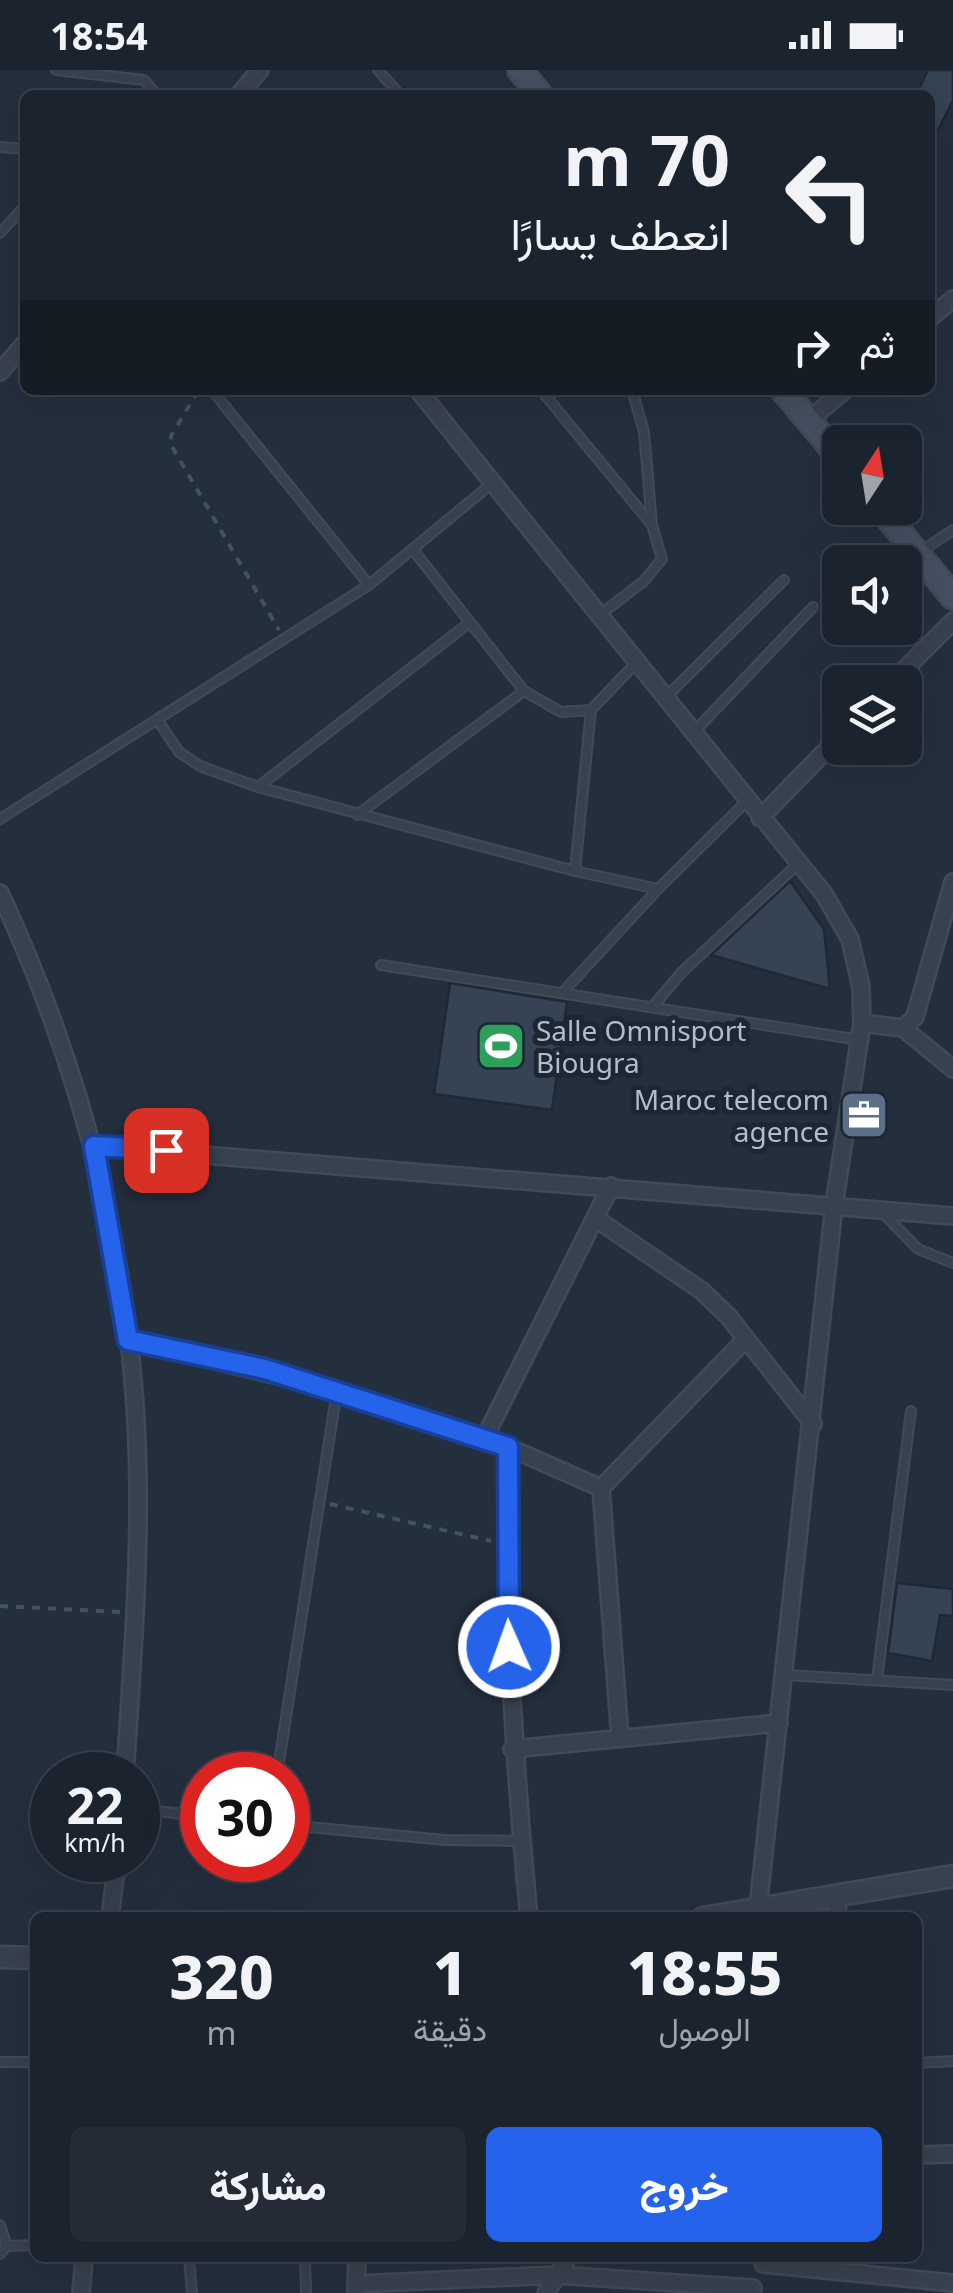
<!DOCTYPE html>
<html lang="ar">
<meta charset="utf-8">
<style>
body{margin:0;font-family:"Noto Sans",Vazirmatn,sans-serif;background:#242b36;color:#f1f3f6;direction:rtl;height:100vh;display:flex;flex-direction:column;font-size:38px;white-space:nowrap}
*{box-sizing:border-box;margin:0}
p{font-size:32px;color:#a0a4aa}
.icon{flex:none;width:55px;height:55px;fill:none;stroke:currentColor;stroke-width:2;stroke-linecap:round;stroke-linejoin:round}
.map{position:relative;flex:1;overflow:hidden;direction:ltr}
.side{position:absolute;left:30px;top:1842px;width:892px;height:350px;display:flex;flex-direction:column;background:#1b232e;border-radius:15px;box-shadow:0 10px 40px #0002,0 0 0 2px #39404a;direction:rtl}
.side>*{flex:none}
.guide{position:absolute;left:20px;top:20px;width:915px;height:305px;border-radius:15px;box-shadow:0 10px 40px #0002,0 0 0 2px #39404a;direction:rtl;background:#1b232e;color:#f1f3f6;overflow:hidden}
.needle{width:65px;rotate:12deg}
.fabs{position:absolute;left:822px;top:355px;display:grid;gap:20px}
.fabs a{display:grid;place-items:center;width:100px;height:100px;border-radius:15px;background:#1b232e;box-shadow:0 10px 40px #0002,0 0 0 2px #39404a;font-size:50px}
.speed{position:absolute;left:30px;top:1682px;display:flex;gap:20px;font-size:50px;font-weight:700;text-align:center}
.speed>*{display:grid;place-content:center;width:130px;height:130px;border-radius:50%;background:#1b232e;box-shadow:0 10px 40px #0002,0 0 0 2px #39404a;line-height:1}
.speed small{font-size:25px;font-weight:400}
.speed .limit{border:15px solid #d22;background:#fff;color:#111}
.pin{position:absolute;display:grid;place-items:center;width:85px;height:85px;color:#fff;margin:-42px;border-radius:20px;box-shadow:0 5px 15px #0006}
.me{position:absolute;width:110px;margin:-55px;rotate:358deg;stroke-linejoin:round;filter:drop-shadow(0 0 8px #0008)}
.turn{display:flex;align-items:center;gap:35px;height:210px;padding:0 40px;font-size:45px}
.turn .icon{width:130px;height:130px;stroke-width:2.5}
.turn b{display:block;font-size:70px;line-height:85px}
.then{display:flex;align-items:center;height:95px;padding:0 40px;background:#0003;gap:20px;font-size:38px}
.eta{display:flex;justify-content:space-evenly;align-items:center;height:170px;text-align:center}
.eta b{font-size:60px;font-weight:800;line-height:70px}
.button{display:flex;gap:20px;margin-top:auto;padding:20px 40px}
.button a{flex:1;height:115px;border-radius:15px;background:#2563eb;color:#fff;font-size:40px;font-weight:800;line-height:115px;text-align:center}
.button a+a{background:#242b36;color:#f1f3f6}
.status{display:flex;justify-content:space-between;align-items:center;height:70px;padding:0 50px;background:#1b232e;direction:ltr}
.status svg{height:28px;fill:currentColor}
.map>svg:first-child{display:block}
</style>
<div class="status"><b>18:54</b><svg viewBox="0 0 49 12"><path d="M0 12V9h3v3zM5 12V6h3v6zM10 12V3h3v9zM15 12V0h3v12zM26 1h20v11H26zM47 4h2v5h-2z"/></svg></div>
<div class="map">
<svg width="953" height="2223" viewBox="0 0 953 2223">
<rect width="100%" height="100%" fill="#242f3e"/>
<path fill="#364354" stroke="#1f2835" stroke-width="2.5" d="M928,0H953V30L930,76V25H916Z
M790,811L824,859L830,919L711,885Z
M450,913L567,932L552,1040L434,1024Z
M897,1513L953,1519V1546L940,1545L932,1591L888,1583Z"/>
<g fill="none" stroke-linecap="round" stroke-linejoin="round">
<g stroke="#414a57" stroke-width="12">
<path id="service" d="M56,0L144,10L157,25
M378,0L400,25
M0,77L25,79
M0,163L25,136
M212,320L369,515
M541,320L652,455
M414,481L524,621L561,642L591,640
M920,482L953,460
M601,544L644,511L662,489L652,455L644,362L632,320
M666,627L784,510
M159,652L179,682L200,696L258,717L575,801L591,640L635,594
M692,664L813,537
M258,717L469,553
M357,745L524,621
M0,749L369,515L490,415
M575,801L658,819L747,731
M381,895L860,970
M562,923L658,819
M654,935L682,902L799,793
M881,1141L918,1179L953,1193
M786,1605L953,1615
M877,1609L911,1341
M277,1705L337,1320
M138,1739L202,1746
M288,1755L445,1770L522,1771
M0,1992H35
M918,1993L953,1991
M0,2155L7,2176
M0,2184L7,2176L35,2175
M189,2188L192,2223
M305,2188L306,2223"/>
</g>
<g stroke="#414a57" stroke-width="20">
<path id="minor" d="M239,25L260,0
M930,248L953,229
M0,302L25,273
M418,320L824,824L850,869L861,917L862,953L834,1135L757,1848
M809,350L845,320
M892,612L953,551
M760,748L840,666
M0,823C86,1008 137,1211 138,1417C139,1513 131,1609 125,1705
M862,953L903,958L915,947L953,812
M903,958L953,999
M93,1076L953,1146
M595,1148L702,1221L729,1247L813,1354
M128,1270L337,1320L485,1367L601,1418
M485,1367L611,1116
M508,1377C504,1535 514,1691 529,1848
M620,1668L601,1418L746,1269
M512,1679L779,1653
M110,1848L117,1790
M837,1848L838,1825
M918,2085L953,2084
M763,2194L953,2213
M356,2214L556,2205L753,2218
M81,2223L84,2188
M356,2223L357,2188
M546,2223L568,2188"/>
</g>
<g stroke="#414a57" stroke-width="25">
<path id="tertiary" d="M703,1848L953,1806
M0,1887L35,1888"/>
</g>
<g stroke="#414a57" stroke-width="28">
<path id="secondary" d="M520,0L540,25
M783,320L840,388
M880,438L953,527"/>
</g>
<path stroke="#3f5557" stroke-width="4" stroke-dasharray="8 8" stroke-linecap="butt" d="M198,321L171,366V375L279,560
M330,1434L491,1471
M0,1536L121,1542"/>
<use href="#service" stroke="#38414e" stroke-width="8"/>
<use href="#minor" stroke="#38414e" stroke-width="15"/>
<use href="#tertiary" stroke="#38414e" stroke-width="20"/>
<use href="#secondary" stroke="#465061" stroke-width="22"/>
</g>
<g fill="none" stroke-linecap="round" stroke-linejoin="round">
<g stroke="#184099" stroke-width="25">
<path id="route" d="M166,1080L94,1076L128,1270L265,1299L508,1377L509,1577"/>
</g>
<use href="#route" stroke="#2563eb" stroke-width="18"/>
</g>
<defs>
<g id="stadium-square" transform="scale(2.5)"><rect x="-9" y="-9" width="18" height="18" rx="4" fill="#2e9e5b" stroke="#1d2633"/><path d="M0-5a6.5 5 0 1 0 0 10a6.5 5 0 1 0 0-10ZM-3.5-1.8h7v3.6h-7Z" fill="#fff"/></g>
<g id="office-square" transform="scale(2.5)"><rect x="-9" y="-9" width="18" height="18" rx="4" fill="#5c6f8a" stroke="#1d2633"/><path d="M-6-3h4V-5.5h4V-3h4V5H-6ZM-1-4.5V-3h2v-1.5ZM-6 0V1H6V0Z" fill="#fff"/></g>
</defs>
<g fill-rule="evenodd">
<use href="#stadium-square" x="501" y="976"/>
<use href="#office-square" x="864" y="1045"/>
</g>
<g text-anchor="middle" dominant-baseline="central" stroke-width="10" stroke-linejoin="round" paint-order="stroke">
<g font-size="28" fill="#b4bcc9" stroke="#1d2633" text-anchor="start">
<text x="536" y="960">Salle Omnisport<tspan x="536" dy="32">Biougra</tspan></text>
<text x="829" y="1029" text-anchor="end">Maroc telecom<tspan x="829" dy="32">agence</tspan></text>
</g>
</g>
</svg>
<div class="fabs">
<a><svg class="needle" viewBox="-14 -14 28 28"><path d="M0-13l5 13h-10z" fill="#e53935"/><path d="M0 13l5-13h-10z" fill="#a0a4aa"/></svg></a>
<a><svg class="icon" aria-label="sound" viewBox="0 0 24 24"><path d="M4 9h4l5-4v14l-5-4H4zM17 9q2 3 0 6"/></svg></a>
<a><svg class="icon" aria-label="layers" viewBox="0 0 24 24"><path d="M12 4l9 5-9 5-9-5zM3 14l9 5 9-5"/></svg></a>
</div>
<div class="speed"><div>22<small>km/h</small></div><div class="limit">30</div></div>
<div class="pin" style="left:166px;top:1080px;background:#d93025"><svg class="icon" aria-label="arrive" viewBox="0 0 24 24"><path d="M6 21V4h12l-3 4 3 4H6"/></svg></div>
<svg class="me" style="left:509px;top:1577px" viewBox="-20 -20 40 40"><circle r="17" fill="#2563eb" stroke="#fff" stroke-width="3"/><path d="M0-11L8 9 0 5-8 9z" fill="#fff"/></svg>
<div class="guide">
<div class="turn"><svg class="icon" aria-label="left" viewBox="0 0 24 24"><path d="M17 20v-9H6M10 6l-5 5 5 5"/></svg><div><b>70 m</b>انعطف يسارًا</div></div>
<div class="then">ثم<svg class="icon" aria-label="right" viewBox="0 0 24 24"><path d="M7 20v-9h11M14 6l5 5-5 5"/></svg></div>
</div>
<section class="side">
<div class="eta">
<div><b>18:55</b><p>الوصول</p></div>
<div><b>1</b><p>دقيقة</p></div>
<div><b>320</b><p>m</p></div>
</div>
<div class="button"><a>خروج</a><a>مشاركة</a></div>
</section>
</div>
